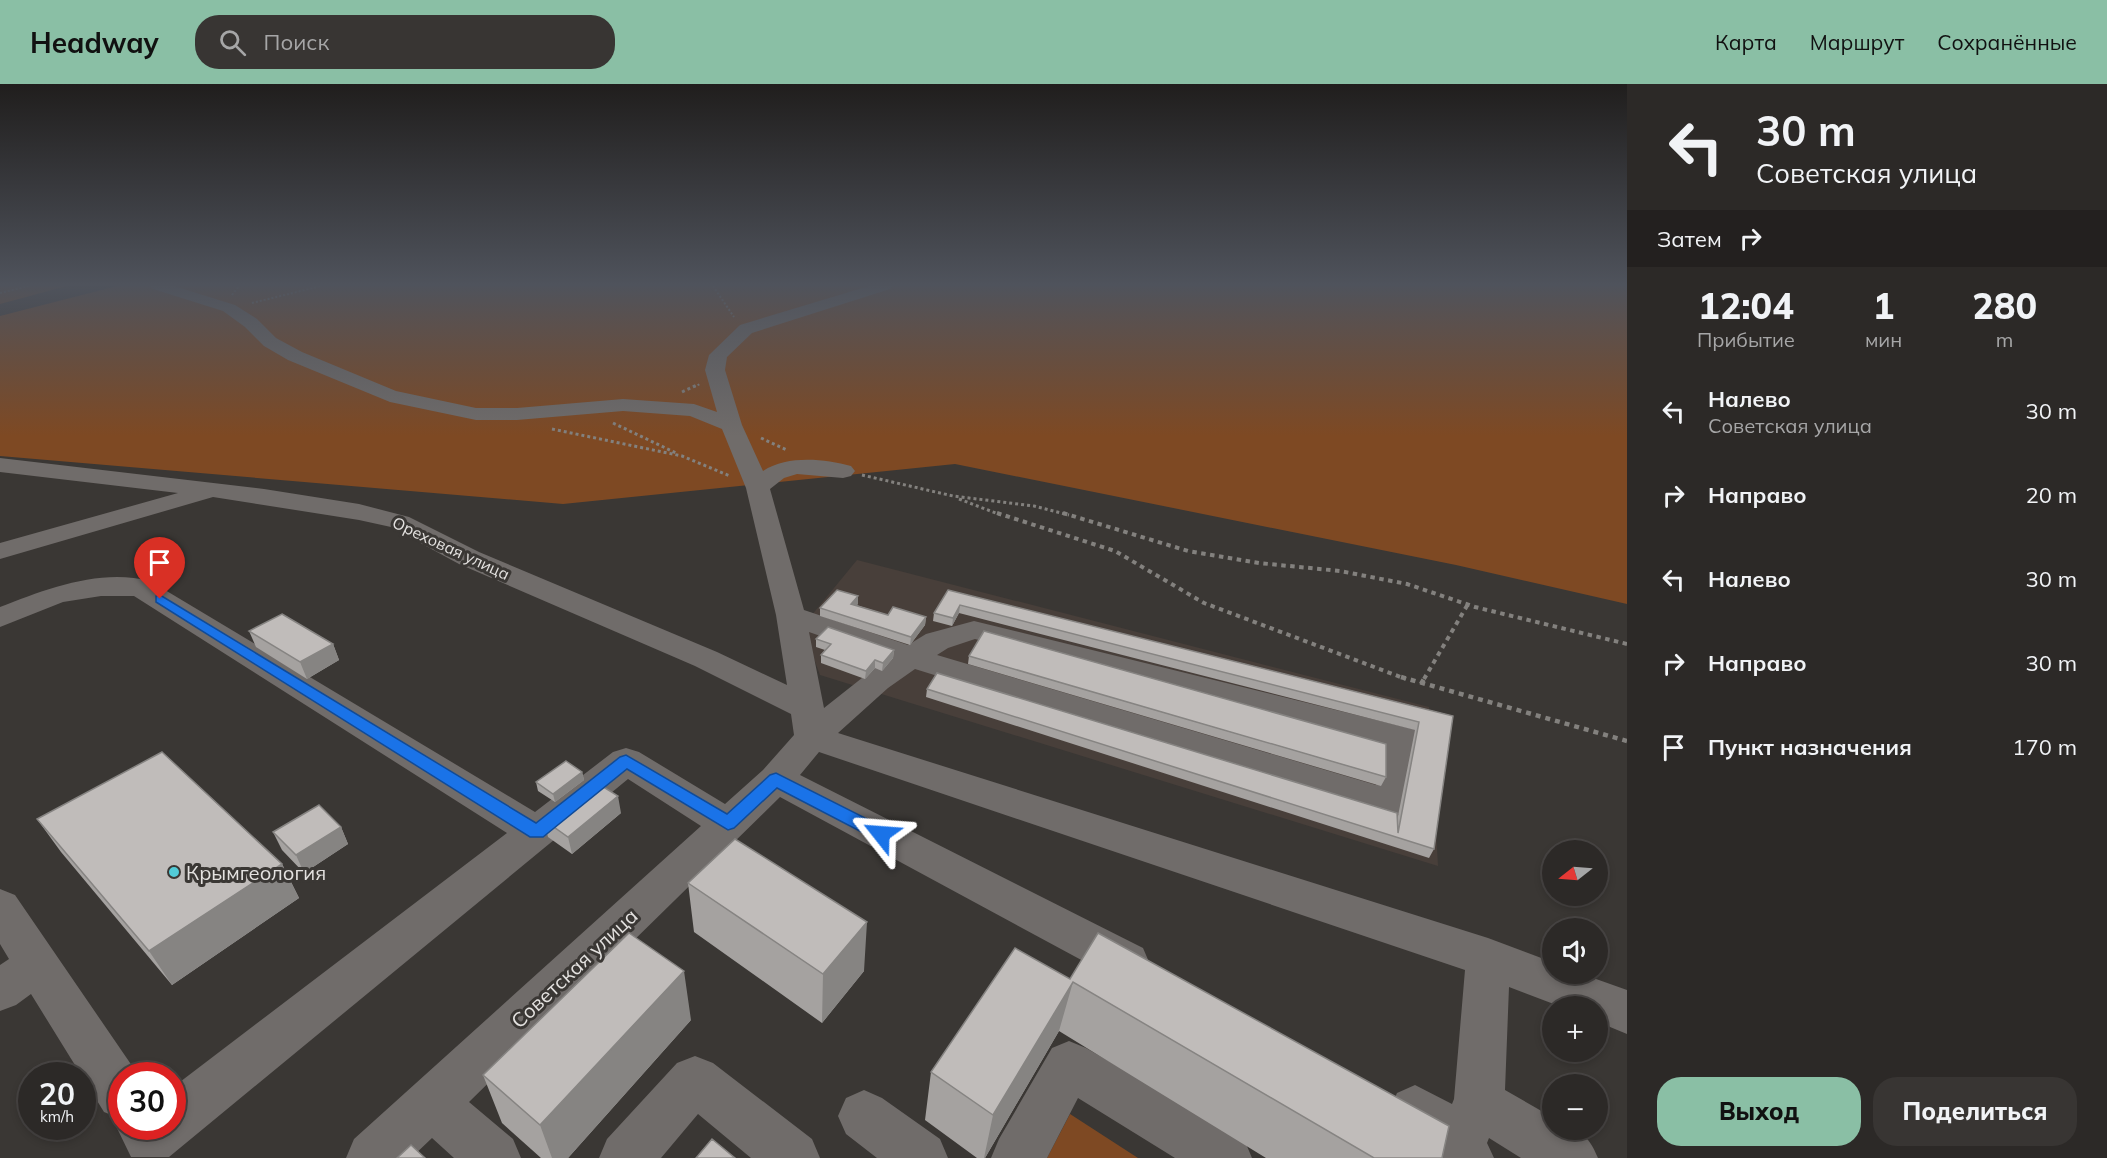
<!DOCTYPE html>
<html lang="ru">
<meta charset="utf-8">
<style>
body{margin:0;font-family:Mulish,sans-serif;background:#383533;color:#f1f3f6;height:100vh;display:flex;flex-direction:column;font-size:22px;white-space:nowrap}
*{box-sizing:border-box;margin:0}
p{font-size:20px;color:#a6a6a7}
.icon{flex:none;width:33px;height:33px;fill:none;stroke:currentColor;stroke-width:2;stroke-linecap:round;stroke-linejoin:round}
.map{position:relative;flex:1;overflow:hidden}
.details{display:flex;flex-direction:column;background:#2c2927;width:480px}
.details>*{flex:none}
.guide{background:#2c2927;color:#f1f3f6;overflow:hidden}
.needle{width:39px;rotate:253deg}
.tools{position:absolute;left:1542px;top:756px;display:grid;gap:12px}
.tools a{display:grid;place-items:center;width:66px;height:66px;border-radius:50%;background:#2c2927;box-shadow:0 3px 9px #0003,0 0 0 2px #484544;font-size:30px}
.speed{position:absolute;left:18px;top:978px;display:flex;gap:12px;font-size:30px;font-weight:700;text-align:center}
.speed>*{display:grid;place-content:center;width:78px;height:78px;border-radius:50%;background:#2c2927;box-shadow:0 3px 9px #0003,0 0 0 2px #484544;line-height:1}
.speed small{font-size:15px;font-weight:400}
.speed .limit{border:9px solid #d22;background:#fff;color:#111}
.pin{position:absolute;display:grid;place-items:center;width:51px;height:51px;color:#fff;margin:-62px -26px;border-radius:50% 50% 50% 0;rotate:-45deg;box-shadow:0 0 6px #0007}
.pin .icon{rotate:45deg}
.me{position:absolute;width:66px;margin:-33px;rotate:298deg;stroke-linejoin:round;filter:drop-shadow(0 0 4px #0008)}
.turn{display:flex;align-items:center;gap:21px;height:126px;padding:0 30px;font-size:27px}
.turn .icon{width:78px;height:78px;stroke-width:2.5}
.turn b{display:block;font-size:42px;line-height:51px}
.then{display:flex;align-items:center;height:57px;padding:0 30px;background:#0003;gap:12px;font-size:22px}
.eta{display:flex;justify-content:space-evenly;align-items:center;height:102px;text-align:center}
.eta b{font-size:36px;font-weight:800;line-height:42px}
.action{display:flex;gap:12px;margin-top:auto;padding:12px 30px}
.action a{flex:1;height:69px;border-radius:24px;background:#8abfa5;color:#111;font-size:24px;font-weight:800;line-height:69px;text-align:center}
.action a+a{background:#383533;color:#f1f3f6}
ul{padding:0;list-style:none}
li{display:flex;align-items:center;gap:18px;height:84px;padding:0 30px}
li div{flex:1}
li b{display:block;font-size:22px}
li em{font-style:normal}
header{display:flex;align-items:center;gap:36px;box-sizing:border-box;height:84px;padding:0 30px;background:#8abfa5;color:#111}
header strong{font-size:28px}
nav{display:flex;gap:33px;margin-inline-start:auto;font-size:21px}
.search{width:420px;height:54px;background:#383533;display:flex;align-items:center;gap:15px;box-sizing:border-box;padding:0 21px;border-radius:24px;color:#a6a6a7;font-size:22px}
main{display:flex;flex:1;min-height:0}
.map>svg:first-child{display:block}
</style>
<header>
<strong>Headway</strong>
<div class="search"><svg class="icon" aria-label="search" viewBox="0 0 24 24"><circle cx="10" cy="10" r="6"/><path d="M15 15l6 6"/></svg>Поиск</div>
<nav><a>Карта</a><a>Маршрут</a><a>Сохранённые</a></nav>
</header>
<main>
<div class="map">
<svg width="1627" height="1074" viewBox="0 0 1627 1074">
<rect width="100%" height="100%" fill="#3a3734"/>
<path fill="#483f3a" d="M857,476L1429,623L1438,782L820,591L802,543Z"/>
<path fill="#7e4923" d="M0,202H67L0,220Z
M117,202H1627V520L1456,481L955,380L563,420L0,372V232Z
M1070,1030L1138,1074H1047Z"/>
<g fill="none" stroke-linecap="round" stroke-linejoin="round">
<path stroke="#83817e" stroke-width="2" stroke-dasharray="2 2" stroke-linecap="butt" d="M713,202L734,233
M0,209L29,202
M232,211L239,202
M252,219L321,202
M694,303L700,300"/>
<path stroke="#83817e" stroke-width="3" stroke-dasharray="3 3" stroke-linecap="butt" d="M682,308L697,301
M613,339L676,369
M552,345L682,372L730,392
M761,354L787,366
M862,391L953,412L1034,422L1069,431
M959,415L1001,431"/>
<path stroke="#83817e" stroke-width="4" stroke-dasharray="4.5 4.5" stroke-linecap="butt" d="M997,429L1115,467L1204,519L1406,595
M1063,429L1188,467L1259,479L1340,487L1407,500L1475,523L1627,560
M1424,595L1468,520"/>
<path stroke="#83817e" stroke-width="4.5" stroke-dasharray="5 5" stroke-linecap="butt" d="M1401,593L1627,657
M1421,600L1425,593"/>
<path fill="#706c6a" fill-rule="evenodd" d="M150,202H174L235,221L257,235L276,254L302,268L396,307L476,324H517L623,315L694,320L717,328L705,286L709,271L740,241L869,202H893L890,205L752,249L727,273L725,286L742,341L763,387C788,371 824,375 851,382L855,387L851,392L843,394L797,390L784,394L770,405L804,526L908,561L926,550L974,537L1405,643L1417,646L1423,655L1409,719L1403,729L1390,733L915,585L888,604L838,649L1488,854L1552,878V890H1582L1627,906V950L1598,938V922H1559L1509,903L1505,1006L1552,1033V1046C1580,1046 1587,1048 1598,1074H1521L1489,1054L1487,1059L1494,1074H1435L1419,1059L1397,1045L1389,1027L1397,1009L1415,1001L1452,1020L1454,1015L1465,886L819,668L800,691L1143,864L1149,878L1143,892L1127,898L1111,892L780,713L469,1018L513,1055L521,1074H454L432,1054L411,1074H346L354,1055L701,742L628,695L169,1073H131L116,1042L119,1034L104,1028L31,910L16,921L0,927V881L9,875L0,860V805L15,811L139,992H122V1042H172V1004L507,749L134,512H101L63,518L0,543V523C46,505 100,484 150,497L535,728L613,668L626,664L639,668L725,720L763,686L794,651L791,630L695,582L459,480L391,443L359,436L213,413L0,475V459L178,409L0,388V374L264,405L359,420L409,433L479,468L717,568L787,601L776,531L746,404L722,345L690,332L623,327L517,336H476L390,318L288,276L264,262L245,243L223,227L153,205ZM809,548L886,575L824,624ZM975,555L1386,662L1376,701L937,571L948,564Z
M1069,957L1086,964L1244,1055L1252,1074H1175L1078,1014L1047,1074H991L999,1055L1052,964Z
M695,972L713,979L812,1055L820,1074H751L698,1030L661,1074H599L607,1055L677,979Z
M864,1006L882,1014L940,1055L948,1074H877L846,1050L838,1032L846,1014Z"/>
</g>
<path fill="#a5a2a0" d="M948,506L1453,632L1434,765L1429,774L926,613L927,605L1397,737L1415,646L959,529L952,542L933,537L934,529Z
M858,512V520L856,521L888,531L926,533L925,541L910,561L820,532V524Z
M249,547L333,560L339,576L307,595L256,563Z
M816,555L894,566L893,574L882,587L875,584L865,595L821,579V571L825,566L816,563Z
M969,572L1386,693L1381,702L968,580Z
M582,688L584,696L555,718L538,707L536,698Z
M621,729L572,770L548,753L544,736Z
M37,735L282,780L299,814L172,901L61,768Z
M341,743L348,760L304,789L282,766L273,748Z
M688,799L864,887L822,939L694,848Z
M1070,895L1442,1074H1266L1059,947L985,1074H977L925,1036L931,988Z
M691,936L568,1074H541L502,1039L483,991Z"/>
<path fill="#868482" d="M858,512V520L851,527V520Z
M960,521L959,529L952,542L953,534Z
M926,533L925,541L910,561L911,553Z
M333,560L339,576L307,595L300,578Z
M894,566L893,574L882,587L883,579Z
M875,576V584L865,595L866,587Z
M582,688L584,696L555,718L553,710Z
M618,712L621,729L572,770L568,753Z
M341,743L348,760L304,789L296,771Z
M282,780L299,814L172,901L149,867Z
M867,838L864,887L822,939L823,890Z
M684,887L691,936L568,1074H552L540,1041Z
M1073,898L1059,947L985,1074H984L993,1031Z"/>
<path fill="#c0bcba" stroke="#868482" stroke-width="1.5" d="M837,506L858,512L851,520L888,531L893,523L926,533L911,553L820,524Z
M948,506L1453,632L1434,765L927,605L937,589L1397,729L1398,749L1419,638L960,521L953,534L934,529Z
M282,530L333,560L300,578L249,547Z
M828,543L894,566L883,579L875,576L866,587L821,571L831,560L816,555Z
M984,547L1386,660V693L969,572Z
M162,668L282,780L149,867L37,735Z
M566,677L582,688L553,710L536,698Z
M594,697L618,712L568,753L544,736Z
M319,721L341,743L296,771L273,748Z
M735,755L867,838L823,890L688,799Z
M629,849L684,887L540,1041L483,991Z
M1098,849L1449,1042L1442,1074H1374L1073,898L993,1031L931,988L1015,864L1070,895Z
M712,1055L735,1074H696Z
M411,1061L425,1074H397Z"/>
<linearGradient id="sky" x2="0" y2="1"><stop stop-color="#201e1d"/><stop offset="0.57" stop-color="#4f535c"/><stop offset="1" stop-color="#4f535c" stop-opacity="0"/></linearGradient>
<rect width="1627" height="352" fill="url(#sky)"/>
<path fill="#1a73e8" stroke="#114b97" stroke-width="1.5" d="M160,511L536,739L620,673L626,671L727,730L770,691L776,689L887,745L890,750L887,755H875L777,704L734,744L728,746L627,685L543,753H530L156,518V512Z"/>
<circle fill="#52cbd7" stroke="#3a3734" stroke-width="2" cx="174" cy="788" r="6"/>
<g text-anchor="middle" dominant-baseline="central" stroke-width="6" stroke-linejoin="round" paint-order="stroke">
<g font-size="16" fill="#e4e2e0" stroke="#3a3734">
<text transform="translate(451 464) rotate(25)">Ореховая улица</text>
</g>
<g font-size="20" fill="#e4e2e0" stroke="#3a3734" text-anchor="start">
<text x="186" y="788">Крымгеология</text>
</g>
<g font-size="20" fill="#e4e2e0" stroke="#3a3734">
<text transform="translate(574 884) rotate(-43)">Советская улица</text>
</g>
</g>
</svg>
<div class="tools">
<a><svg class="needle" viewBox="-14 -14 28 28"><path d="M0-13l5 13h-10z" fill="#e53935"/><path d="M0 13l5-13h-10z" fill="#a6a6a7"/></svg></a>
<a><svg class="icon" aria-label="sound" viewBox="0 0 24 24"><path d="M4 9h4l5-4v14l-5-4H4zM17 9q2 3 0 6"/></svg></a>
<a>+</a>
<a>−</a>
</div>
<div class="speed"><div>20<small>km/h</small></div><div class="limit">30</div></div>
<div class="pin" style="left:160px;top:515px;background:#d93025"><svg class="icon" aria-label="arrive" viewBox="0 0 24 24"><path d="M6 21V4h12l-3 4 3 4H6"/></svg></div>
<svg class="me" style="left:881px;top:750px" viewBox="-20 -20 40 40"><path d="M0-17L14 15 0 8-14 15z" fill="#1a73e8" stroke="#fff" stroke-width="4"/></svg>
</div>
<section class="details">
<div class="guide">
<div class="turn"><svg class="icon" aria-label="left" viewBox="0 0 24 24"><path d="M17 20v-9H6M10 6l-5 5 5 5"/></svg><div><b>30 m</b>Советская улица</div></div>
<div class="then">Затем<svg class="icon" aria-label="right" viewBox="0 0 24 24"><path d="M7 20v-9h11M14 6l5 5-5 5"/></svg></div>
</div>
<div class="eta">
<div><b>12:04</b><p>Прибытие</p></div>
<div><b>1</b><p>мин</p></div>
<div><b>280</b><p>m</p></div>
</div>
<ul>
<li><svg class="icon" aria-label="left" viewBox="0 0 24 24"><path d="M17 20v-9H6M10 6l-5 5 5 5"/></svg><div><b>Налево</b><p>Советская улица</p></div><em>30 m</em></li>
<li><svg class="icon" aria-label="right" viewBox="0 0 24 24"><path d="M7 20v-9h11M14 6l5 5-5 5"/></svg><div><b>Направо</b></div><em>20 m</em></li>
<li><svg class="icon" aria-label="left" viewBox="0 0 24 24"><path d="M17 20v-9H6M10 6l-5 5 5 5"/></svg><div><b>Налево</b></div><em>30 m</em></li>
<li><svg class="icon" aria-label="right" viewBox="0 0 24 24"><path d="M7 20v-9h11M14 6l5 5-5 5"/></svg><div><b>Направо</b></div><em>30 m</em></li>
<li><svg class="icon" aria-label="arrive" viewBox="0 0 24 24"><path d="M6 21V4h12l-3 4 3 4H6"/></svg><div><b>Пункт назначения</b></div><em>170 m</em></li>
</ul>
<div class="action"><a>Выход</a><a>Поделиться</a></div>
</section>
</main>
